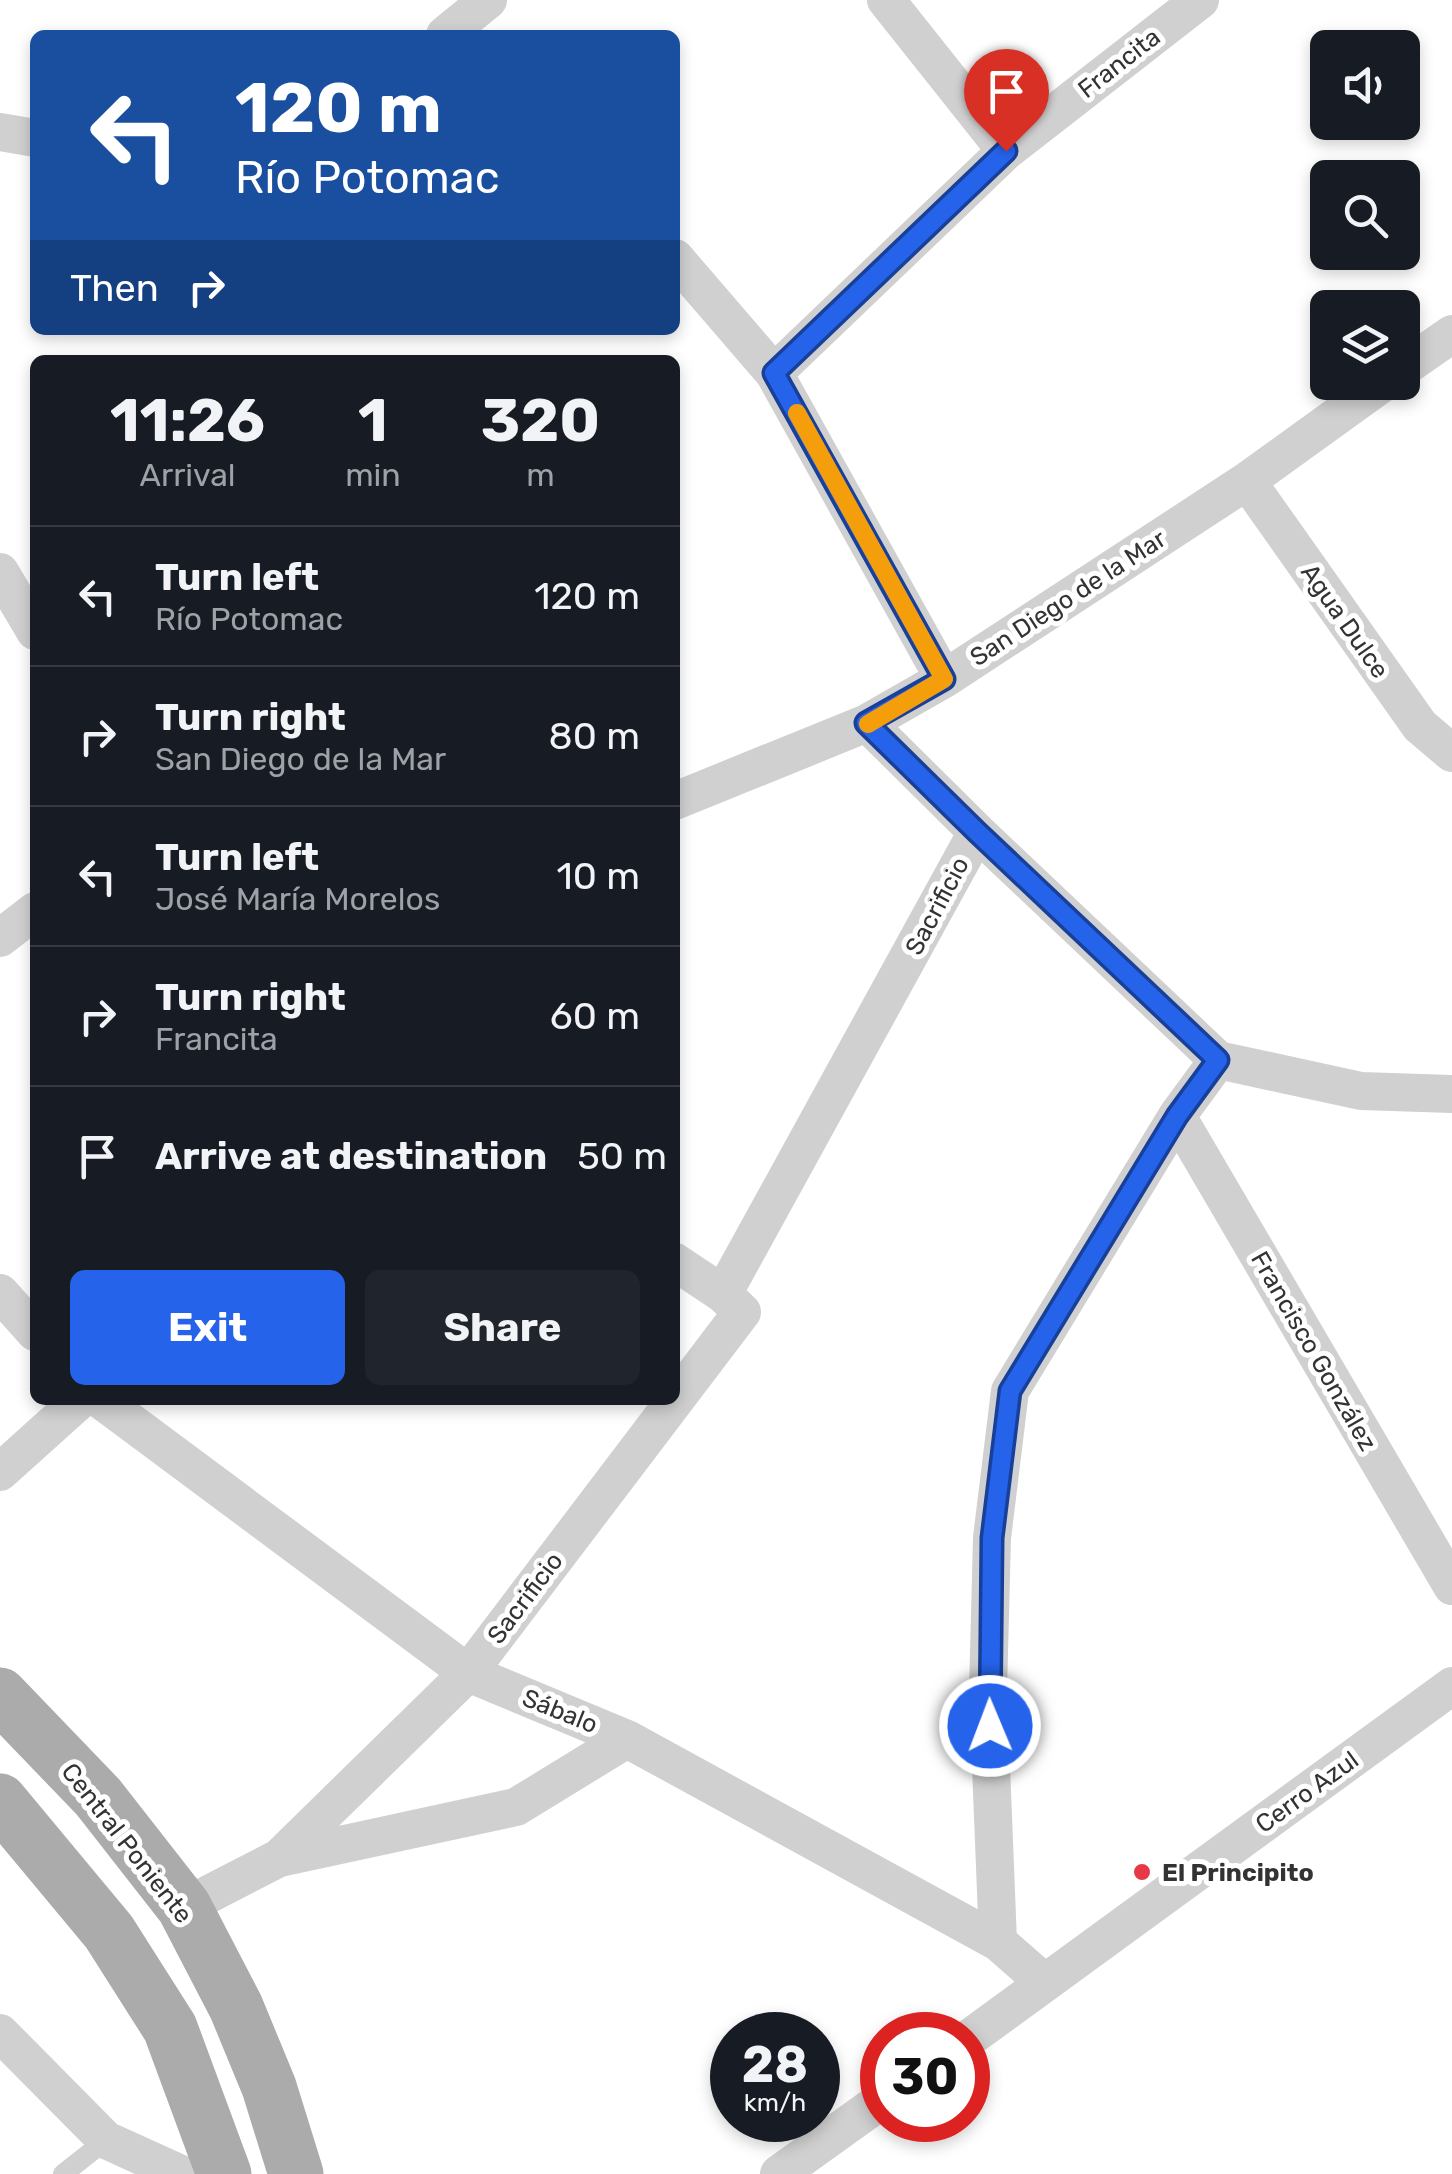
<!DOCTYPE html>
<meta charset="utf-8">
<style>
body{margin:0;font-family:Rubik,sans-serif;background:#20242c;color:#f1f3f6;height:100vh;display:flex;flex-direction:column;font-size:38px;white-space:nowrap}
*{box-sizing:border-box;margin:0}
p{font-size:32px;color:#9ea1a6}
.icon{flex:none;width:55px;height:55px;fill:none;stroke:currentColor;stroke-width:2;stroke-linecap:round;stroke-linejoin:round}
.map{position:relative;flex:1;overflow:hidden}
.sheet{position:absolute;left:30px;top:355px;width:650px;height:1050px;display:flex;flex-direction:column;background:#171b24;border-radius:15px;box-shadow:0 5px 15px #0003}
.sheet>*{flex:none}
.hud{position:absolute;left:30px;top:30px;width:650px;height:305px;border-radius:15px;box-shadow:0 5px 15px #0003;background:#1a4fa0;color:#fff;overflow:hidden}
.buttons{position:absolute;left:1310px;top:30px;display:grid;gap:20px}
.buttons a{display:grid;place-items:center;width:110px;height:110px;border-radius:15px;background:#171b24;box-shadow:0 5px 15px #0003;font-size:50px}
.speed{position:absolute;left:710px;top:2012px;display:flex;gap:20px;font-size:50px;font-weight:700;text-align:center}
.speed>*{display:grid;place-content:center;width:130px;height:130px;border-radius:50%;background:#171b24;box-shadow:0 5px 15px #0003;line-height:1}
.speed small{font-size:25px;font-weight:400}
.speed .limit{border:15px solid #d22;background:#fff;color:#111}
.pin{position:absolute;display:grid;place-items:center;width:85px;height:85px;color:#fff;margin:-102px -42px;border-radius:50% 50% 50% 0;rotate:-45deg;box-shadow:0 0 10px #0007}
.pin .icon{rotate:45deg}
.me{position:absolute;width:110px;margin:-55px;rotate:359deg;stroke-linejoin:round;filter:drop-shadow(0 0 8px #0008)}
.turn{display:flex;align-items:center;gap:35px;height:210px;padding:0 40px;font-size:45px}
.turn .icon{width:130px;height:130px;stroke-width:2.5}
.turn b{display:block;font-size:70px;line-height:85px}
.then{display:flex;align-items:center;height:95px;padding:0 40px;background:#0003;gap:20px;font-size:38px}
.eta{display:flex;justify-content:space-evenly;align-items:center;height:170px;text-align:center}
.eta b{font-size:60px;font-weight:700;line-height:70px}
.button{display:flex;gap:20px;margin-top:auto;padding:20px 40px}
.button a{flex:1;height:115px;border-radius:15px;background:#2563eb;color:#fff;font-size:40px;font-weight:700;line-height:115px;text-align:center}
.button a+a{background:#20242c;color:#f1f3f6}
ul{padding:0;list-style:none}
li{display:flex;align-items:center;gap:30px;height:140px;padding:0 40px;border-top:2px solid #363941}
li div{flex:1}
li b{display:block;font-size:38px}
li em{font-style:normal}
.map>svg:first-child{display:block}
</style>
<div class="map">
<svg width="1452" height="2174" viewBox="0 0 1452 2174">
<rect width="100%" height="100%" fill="#fff"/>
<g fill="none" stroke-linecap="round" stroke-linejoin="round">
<path stroke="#d0d0d0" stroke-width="20" d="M63,2174L106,2140"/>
<path stroke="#d0d0d0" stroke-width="38" d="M886,0L1006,151
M445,35L488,0
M0,132L35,138
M675,258L774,373L944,679
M1402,369L1452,334
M774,373L1006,151L1200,0
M1247,481L1420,726L1452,753
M0,572L35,631
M867,723L977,832L1218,1060L1361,1091L1452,1094
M675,801L867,723L944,679L1247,481L1384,382
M0,938L35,911
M1177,1116L1452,1586
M0,1293L35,1332
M723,1294L977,832
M101,1400L468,1673L627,1739L998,1942L1045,1983
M0,1472L80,1400
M280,1858L516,1807L627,1739
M184,1907L279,1858L468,1673L742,1312L723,1294L675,1262
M998,1942L988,1691L992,1538L1010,1391L1177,1116L1218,1060
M0,2033L106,2140L181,2174
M968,2039L1452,1686
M779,2174L882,2100"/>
<path stroke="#ababab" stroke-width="55" d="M0,1695L98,1797L184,1907L236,2007L269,2087L296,2174
M0,1801L109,1932L170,2028L224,2174"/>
</g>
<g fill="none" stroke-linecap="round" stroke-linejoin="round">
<g stroke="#184099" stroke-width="25">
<path id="route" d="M990,1726L992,1538L1010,1391L1177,1116L1218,1060L977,832L866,723L944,679L774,373L1006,151"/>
</g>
<use href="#route" stroke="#2563eb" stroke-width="18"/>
<path stroke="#f59e0b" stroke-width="18" d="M797,413L944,679L868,724"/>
</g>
<circle fill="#e63946" stroke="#fff" stroke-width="4" cx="1142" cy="1872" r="10"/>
<g text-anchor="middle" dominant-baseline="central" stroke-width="10" stroke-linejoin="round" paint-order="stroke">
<g font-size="25" fill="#333" stroke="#fff">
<text transform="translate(1119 63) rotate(-38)">Francita</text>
<text transform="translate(1068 598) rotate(-33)">San Diego de la Mar</text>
<text transform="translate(1345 621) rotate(55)">Agua Dulce</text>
<text transform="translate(937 906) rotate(-62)">Sacrificio</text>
<text transform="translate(1314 1351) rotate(60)">Francisco González</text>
<text transform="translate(525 1598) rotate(-53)">Sacrificio</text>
<text transform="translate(560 1711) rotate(22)">Sábalo</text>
<text transform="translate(1307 1792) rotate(-36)">Cerro Azul</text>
<text transform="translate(127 1843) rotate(52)">Central Poniente</text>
</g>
<g font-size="25" font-weight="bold" fill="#333" stroke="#fff" text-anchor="start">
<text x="1162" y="1872">El Principito</text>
</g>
</g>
</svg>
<div class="buttons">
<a><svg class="icon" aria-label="sound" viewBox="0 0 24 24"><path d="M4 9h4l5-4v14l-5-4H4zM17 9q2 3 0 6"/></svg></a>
<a><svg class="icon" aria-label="search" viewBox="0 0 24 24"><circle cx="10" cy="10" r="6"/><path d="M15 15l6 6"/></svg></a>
<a><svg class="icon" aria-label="layers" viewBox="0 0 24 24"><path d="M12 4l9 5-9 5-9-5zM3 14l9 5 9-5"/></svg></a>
</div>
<div class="speed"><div>28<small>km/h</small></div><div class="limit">30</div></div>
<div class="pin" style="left:1006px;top:151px;background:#d93025"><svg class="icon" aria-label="arrive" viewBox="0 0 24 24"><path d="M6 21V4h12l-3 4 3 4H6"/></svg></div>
<svg class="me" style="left:990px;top:1726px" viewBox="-20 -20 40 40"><circle r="17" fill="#2563eb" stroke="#fff" stroke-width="3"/><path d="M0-11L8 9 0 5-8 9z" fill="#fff"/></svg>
<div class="hud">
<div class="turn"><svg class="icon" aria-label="left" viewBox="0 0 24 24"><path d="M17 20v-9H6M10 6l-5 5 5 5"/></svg><div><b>120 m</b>Río Potomac</div></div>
<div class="then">Then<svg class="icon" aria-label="right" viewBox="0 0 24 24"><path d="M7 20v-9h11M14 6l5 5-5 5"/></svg></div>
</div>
<section class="sheet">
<div class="eta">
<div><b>11:26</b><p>Arrival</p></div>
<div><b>1</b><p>min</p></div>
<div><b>320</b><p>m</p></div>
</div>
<ul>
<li><svg class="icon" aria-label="left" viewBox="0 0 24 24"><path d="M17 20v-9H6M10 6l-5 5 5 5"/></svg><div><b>Turn left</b><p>Río Potomac</p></div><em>120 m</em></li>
<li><svg class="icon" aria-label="right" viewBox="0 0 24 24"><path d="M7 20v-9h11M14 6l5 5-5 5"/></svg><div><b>Turn right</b><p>San Diego de la Mar</p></div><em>80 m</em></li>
<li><svg class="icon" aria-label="left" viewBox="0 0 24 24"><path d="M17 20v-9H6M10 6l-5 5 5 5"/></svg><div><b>Turn left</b><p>José María Morelos</p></div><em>10 m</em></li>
<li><svg class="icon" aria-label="right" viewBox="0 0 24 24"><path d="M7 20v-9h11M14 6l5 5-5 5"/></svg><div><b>Turn right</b><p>Francita</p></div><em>60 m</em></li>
<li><svg class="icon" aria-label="arrive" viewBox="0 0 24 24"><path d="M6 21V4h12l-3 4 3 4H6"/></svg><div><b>Arrive at destination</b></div><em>50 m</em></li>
</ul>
<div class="button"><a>Exit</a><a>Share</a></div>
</section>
</div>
